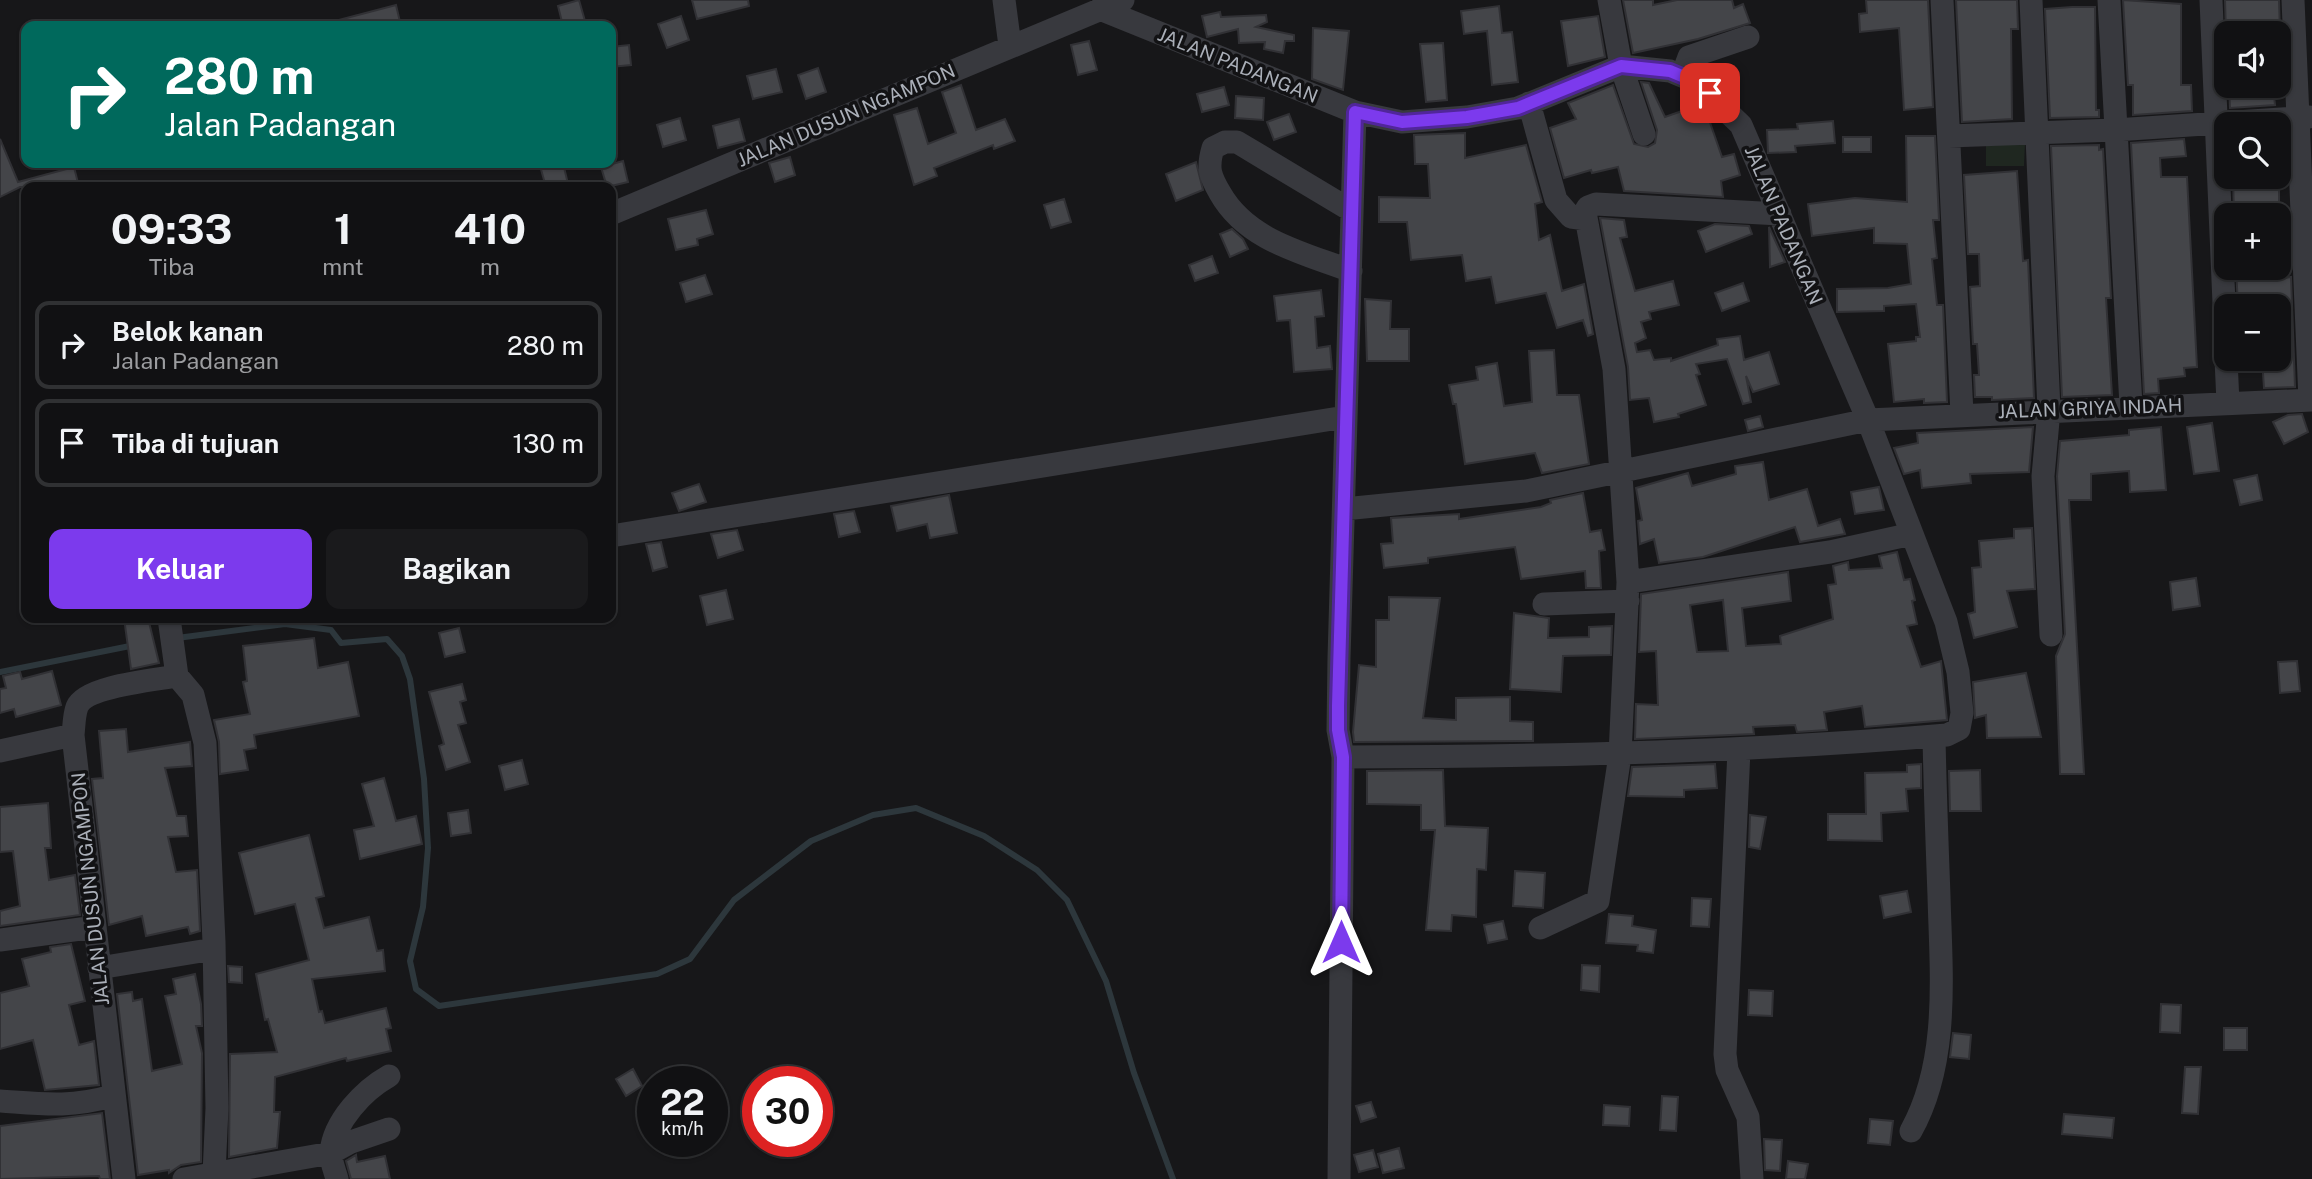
<!DOCTYPE html>
<html lang="id">
<meta charset="utf-8">
<style>
body{margin:0;font-family:"Public Sans",sans-serif;background:#1a1a1c;color:#f1f3f6;height:100vh;display:flex;flex-direction:column;font-size:26px;white-space:nowrap}
*{box-sizing:border-box;margin:0}
p{font-size:23px;color:#9c9da0}
.icon{flex:none;width:38px;height:38px;fill:none;stroke:currentColor;stroke-width:2;stroke-linecap:round;stroke-linejoin:round}
.map{position:relative;flex:1;overflow:hidden}
.side{position:absolute;left:21px;top:182px;width:595px;height:441px;display:flex;flex-direction:column;background:#111113;border-radius:14px;box-shadow:0 2px 5px #0004,0 0 0 2px #303133}
.side>*{flex:none}
.top-card{position:absolute;left:21px;top:21px;width:595px;height:147px;border-radius:14px;box-shadow:0 2px 5px #0004,0 0 0 2px #303133;background:#00695c;color:#fff;overflow:hidden}
.fabs{position:absolute;left:2214px;top:21px;display:grid;gap:14px}
.fabs a{display:grid;place-items:center;width:77px;height:77px;border-radius:14px;background:#111113;box-shadow:0 2px 5px #0004,0 0 0 2px #303133;font-size:35px}
.speed{position:absolute;left:637px;top:1066px;display:flex;gap:14px;font-size:35px;font-weight:700;text-align:center}
.speed>*{display:grid;place-content:center;width:91px;height:91px;border-radius:50%;background:#111113;box-shadow:0 2px 5px #0004,0 0 0 2px #303133;line-height:1}
.speed small{font-size:18px;font-weight:400}
.speed .limit{border:10px solid #d22;background:#fff;color:#111}
.pin{position:absolute;display:grid;place-items:center;width:60px;height:60px;color:#fff;margin:-30px;border-radius:14px;box-shadow:0 4px 10px #0006}
.me{position:absolute;width:77px;margin:-38px;rotate:0deg;stroke-linejoin:round;filter:drop-shadow(0 0 5px #0008)}
.turn{display:flex;align-items:center;gap:24px;height:147px;padding:0 28px;font-size:32px}
.turn .icon{width:91px;height:91px;stroke-width:2.5}
.turn b{display:block;font-size:49px;line-height:60px}
.eta{display:flex;justify-content:space-evenly;align-items:center;height:119px;text-align:center}
.eta b{font-size:42px;font-weight:700;line-height:49px}
.action{display:flex;gap:14px;margin-top:auto;padding:14px 28px}
.action a{flex:1;height:80px;border-radius:14px;background:#7c3aed;color:#fff;font-size:28px;font-weight:700;line-height:80px;text-align:center}
.action a+a{background:#1a1a1c;color:#f1f3f6}
ul{padding:0;list-style:none}
li{display:flex;align-items:center;gap:21px;height:88px;margin:0 14px 10px;padding:0 14px;border:4px solid #303133;border-radius:14px}
li div{flex:1}
li b{display:block;font-size:26px}
li em{font-style:normal}
.map>svg:first-child{display:block}
</style>
<div class="map">
<svg width="2312" height="1179" viewBox="0 0 2312 1179">
<rect width="100%" height="100%" fill="#171719"/>
<path fill="#1f2720" d="M2025,143L2024,166H1986V146Z"/>
<g fill="none" stroke-linecap="round" stroke-linejoin="round">
<path stroke="#2d373c" stroke-width="6" d="M177,638L285,624L331,630L341,643L387,639L402,656L410,679L424,779L428,848L423,907L410,961L416,989L439,1006L657,974L690,959L734,900L811,841L873,815L916,808L984,836L1037,870L1067,900L1106,981L1134,1073L1173,1179
M0,672L135,645"/>
</g>
<path fill="#444549" stroke="#313135" stroke-width="2" fill-rule="evenodd" d="M579,0L585,21L563,26L558,6Z
M692,0H748L749,6L697,19Z
M1623,0H1653V5L1677,0H1732L1734,8L1743,4L1750,23L1698,39L1633,53Z
M1866,0H1928L1933,107L1904,110L1899,28L1860,32L1859,14L1867,13Z
M1956,0H2017L2018,29H2011L2012,119L1962,122Z
M2123,0L2181,4V85H2191L2192,111L2133,115V85H2128Z
M2225,0H2279L2280,33H2226Z
M396,5L401,26H336L335,21Z
M1499,6L1502,33L1512,32L1518,82L1492,85L1487,31L1464,34L1461,11Z
M2072,7H2095L2096,110H2099V117L2050,118L2045,9Z
M1220,12L1221,17L1266,15L1267,22L1256,27L1294,35V41H1285L1283,53L1264,49L1265,42L1239,43L1238,29L1207,37L1202,16Z
M681,16L689,40L667,48L658,24Z
M1598,16L1605,57L1568,66L1561,21Z
M1313,28L1349,31L1343,90L1312,79Z
M1089,41L1097,70L1078,75L1071,45Z
M1443,43L1447,100L1426,102L1420,44Z
M629,45L631,65L611,67V47Z
M818,68L826,92L806,99L798,75Z
M776,69L782,92L753,99L747,76Z
M1641,82L1649,83L1665,117L1699,105L1706,111L1722,157L1734,154L1740,175L1721,181L1723,197L1624,191L1618,167L1592,173L1591,170L1564,178L1550,128L1576,119L1568,103L1613,85L1634,144L1648,147L1655,143L1657,130Z
M961,85L976,130L1005,119L1015,141L994,149L993,145L934,168L937,176L914,185L894,115L917,108L928,144L956,133L942,92Z
M2229,86H2273L2275,105L2230,108Z
M1224,87L1229,105L1202,112L1197,94Z
M1236,96L1264,98L1263,120L1235,118Z
M1289,114L1296,132L1274,140L1267,122Z
M680,118L686,140L663,147L657,125Z
M739,119L745,141L718,148L713,126Z
M1833,121L1835,143L1795,146L1796,152L1768,153L1767,130L1798,129L1797,124Z
M1465,133V158L1526,145L1542,202L1535,204L1539,240L1550,235L1562,291L1584,284L1593,334L1588,336L1583,320L1557,328L1546,293L1496,303L1491,277L1466,281L1462,255L1411,260L1407,222H1379V197L1430,198L1428,164H1415L1414,135Z
M1906,136H1935L1939,220H1933L1937,258L1932,259L1937,305H1943L1947,402L1924,403V399L1894,402L1888,344L1916,341V337H1920L1916,304L1884,306V311L1837,312V289L1888,288L1911,284L1907,244L1874,243V228L1812,236L1808,204L1855,198L1907,202Z
M1843,137H1871V152H1843Z
M0,139L18,182L74,167L79,187H20L0,197Z
M2184,139L2186,156L2160,158L2161,177H2187L2197,367L2184,368L2185,376L2158,379L2159,393L2144,394L2131,143Z
M2099,145V150L2103,149L2111,298H2106L2112,395L2062,397L2051,146Z
M790,157L795,175L775,182L769,163Z
M623,161L628,182L607,187L601,167Z
M1196,162L1203,190L1176,201L1166,174Z
M553,163H563L568,184L546,187L540,166Z
M2017,171L2023,261L2028,260L2034,398L1992,400V397H1975L1974,375H1979L1977,344H1973L1970,287L1980,286L1979,254H1968L1964,175Z
M2233,177H2279V215H2234Z
M1064,199L1071,222L1051,228L1044,205Z
M706,210L713,234L697,239L698,245L676,250L668,219Z
M1600,218L1624,220L1627,237L1620,238L1635,291L1673,281L1679,305L1649,312L1651,319L1641,322L1646,338L1635,343L1637,352L1650,350L1654,360L1671,358V361L1718,345L1717,339L1740,336L1744,360L1769,352L1779,384L1753,392L1746,376L1751,402L1743,404L1727,359L1696,364L1700,374L1696,375L1706,405L1678,414L1679,417L1654,422L1649,398L1630,400L1628,367Z
M1715,224L1749,226L1752,234L1706,252L1698,231Z
M1769,227L1785,262L1770,267Z
M1232,229L1243,239L1248,249L1230,257L1220,234Z
M1212,256L1218,273L1195,281L1189,265Z
M2236,268H2283L2284,278L2291,277L2295,387L2264,388L2262,359H2278V306H2238Z
M705,275L712,294L686,302L680,283Z
M1743,283L1749,301L1722,311L1715,293Z
M1321,290L1324,316L1315,317L1317,348L1330,346L1332,369L1294,372L1290,320L1277,321L1274,296Z
M1365,299L1391,301L1390,329H1409V361H1367Z
M1554,350L1557,395H1579L1589,464L1542,473L1535,453L1465,464L1456,404H1453L1449,385L1478,380L1476,367L1497,363L1504,406L1532,402L1529,351Z
M2302,414L2308,432L2284,444L2273,422L2288,415Z
M1760,416L1763,427L1748,431L1745,420Z
M2212,423L2219,471L2194,474L2187,427Z
M2033,427L2029,472L1970,474L1971,483L1922,488L1920,470L1904,474L1894,448L1918,443L1917,433Z
M2161,427L2166,490L2130,492L2129,471L2091,474V500H2069L2084,774H2060L2056,656L2065,634L2057,476L2060,441L2129,435V430Z
M1763,462L1769,500L1807,489L1818,526L1840,519L1845,534L1800,542L1795,527L1703,557L1659,563L1654,539L1640,544L1638,521L1642,520L1636,488L1688,473L1692,486L1736,474L1735,466Z
M2257,475L2262,500L2240,505L2234,480Z
M699,484L706,502L679,511L672,493Z
M1879,487L1884,510L1855,514L1851,492Z
M1583,493L1590,532L1601,530L1605,550L1599,551L1601,588H1586L1585,571L1521,579L1515,547L1428,558V563L1384,568L1381,544L1393,543L1391,518L1459,514V519L1541,507L1551,503L1550,500Z
M949,495L957,533L930,538L927,524L897,531L891,506Z
M854,511L860,532L839,537L834,514Z
M2032,528L2035,589L2007,591L2017,627L1974,638L1968,614L1975,612L1972,568L1981,567L1979,541L2014,538V529Z
M737,530L743,550L718,558L711,534Z
M661,542L667,567L653,571L646,544Z
M1897,552L1904,580L1910,579L1915,600L1912,601L1917,624L1907,626L1921,667L1941,661L1947,720L1865,727L1862,706L1824,712L1827,730L1797,732L1795,725L1753,727L1754,734L1635,739L1636,704L1658,705L1656,651L1639,652L1641,594L1788,572L1791,601L1742,608L1746,646L1781,644L1780,636L1833,619L1828,585L1836,584L1833,566L1848,562L1849,570L1882,568L1879,556ZM1723,600L1728,651L1697,652L1690,605Z
M2196,578L2200,606L2173,610L2170,582Z
M726,590L733,619L707,625L700,596Z
M1389,597L1440,598L1423,718L1456,720V698L1510,697V721L1533,722V741L1354,742L1353,732L1359,665L1376,667V620H1389Z
M1514,613L1549,618L1548,638L1589,637V627L1612,626L1611,655L1563,656L1561,692L1510,689Z
M124,618H148L159,663L131,669Z
M459,628L465,652L445,657L439,633Z
M314,638L318,668L348,662L359,716L254,735L256,748L244,750L248,770L220,774L219,742L214,720L250,714L243,682L247,681L243,646Z
M2297,661L2300,691L2280,693L2278,662Z
M52,671L61,705L16,717L14,709L0,713V689L6,688L3,676L20,672L22,679Z
M2026,673L2041,737L1987,738L1986,715L1975,718L1973,682Z
M462,684L466,700L460,702L466,723L458,725L470,762L446,770L439,746L444,744L429,692Z
M126,729L128,752L190,742L192,766L165,768L177,816H186L188,836L168,837L176,872L197,870L200,931L190,934L188,927L146,936L142,916L109,925L92,779L103,778L99,731Z
M522,760L528,784L505,790L499,766Z
M1715,764L1717,788L1684,790V797L1628,796L1632,767Z
M1921,764V788L1906,789L1908,811L1881,813L1882,841L1828,840V814H1866L1865,773L1907,772V765Z
M1443,770L1445,826L1488,828L1486,870L1477,869L1476,917L1452,915L1451,931L1426,930L1435,830H1421V805L1367,804V771Z
M1980,770L1981,811H1950L1949,771Z
M384,778L396,821L416,816L422,844L360,859L354,830L374,826L362,784Z
M48,803L51,848H45L49,880L75,875L80,915L0,926V911L20,906L13,851L0,852V807Z
M468,810L471,833L451,836L448,813Z
M1750,815L1766,817L1760,849L1749,847Z
M309,835L324,896L316,898L324,928L369,917L377,951L383,950L385,971L312,979L319,1012L322,1011L325,1023L386,1008L391,1028L386,1029L391,1051L347,1061L346,1058L275,1077L274,1112H280L277,1148L229,1157L230,1054L277,1052L268,1019L265,1020L256,974L309,960L295,904L255,914L239,853Z
M1515,871L1545,873L1543,908L1513,906Z
M1907,891L1911,912L1884,918L1880,896Z
M1692,898L1711,899L1709,927L1691,926Z
M1609,914L1633,916L1632,926L1656,930L1653,953L1637,951L1638,945L1606,943Z
M1503,921L1507,939L1488,943L1484,925Z
M71,944L85,1001L69,1005L79,1045L94,1041L99,1085L45,1090L33,1040L0,1049V993L29,986L22,959L51,952L50,947Z
M1582,965L1600,966L1599,992L1581,990Z
M228,966L242,967V983L229,982Z
M195,974L201,1004L202,1026H196L202,1053L201,1162L181,1165L169,1173V1170L138,1175L117,994L132,992L133,1001L142,999L152,1071L182,1064L165,996L176,994L173,979Z
M1749,990L1773,991L1772,1016L1748,1015Z
M2161,1004L2181,1005L2180,1033L2160,1032Z
M2224,1028H2247V1050H2224Z
M1953,1033L1971,1035L1969,1059L1950,1057Z
M2185,1067H2201L2198,1114L2182,1113Z
M633,1069L642,1086L626,1096L616,1079Z
M1662,1096L1678,1097L1676,1131L1660,1130Z
M1371,1102L1376,1117L1361,1122L1356,1106Z
M1604,1105L1630,1107L1629,1126L1603,1125Z
M102,1113L110,1179H100L99,1176L0,1179V1126Z
M2064,1114L2114,1118L2112,1138L2062,1134Z
M1870,1119L1893,1121L1890,1145L1868,1143Z
M1764,1139L1782,1140L1780,1171L1765,1170Z
M1399,1148L1404,1168L1383,1173L1378,1154Z
M1373,1150L1378,1167L1359,1172L1354,1155Z
M356,1155L357,1162L385,1156L390,1179H351L346,1161Z
M1788,1161L1808,1164L1805,1179H1786Z"/>
<g fill="none" stroke-linecap="round" stroke-linejoin="round">
<path stroke="#38393e" stroke-width="23" d="M1004,0L1010,46
M1609,0L1621,66L1644,134
M1942,0L1962,414
M2031,0L2049,410L2043,476L2051,635
M2109,0L2131,406
M2211,0L2226,350
M2293,0L2310,400
M1100,9L1355,112L1402,122L1467,117L1518,108L1621,66L1670,71L1696,82L1741,125L1868,420L1946,622L1958,672L1962,713L1959,729L1947,735C1746,752 1545,757 1343,757L1338,730L1339,658L1355,112
M1682,76L1689,57L1748,37
M1529,103L1556,200L1571,217L1586,219
M1949,136L2115,130L2309,117
M611,214L1123,0
M1351,271C1304,253 1247,241 1220,193C1210,176 1207,168 1213,148L1225,142H1237L1352,211
M2226,359L2228,403
M1344,509L1526,491L1868,420L2312,400
M611,536L1345,417
M1628,582L1830,552L1912,534
M1544,604L1628,601
M177,676L193,695L205,743L214,942L217,1108L214,1174
M1739,750L1725,1054L1727,1070L1748,1117L1752,1179
M0,751L73,735
M1540,928L1598,901L1620,755L1628,582L1614,369L1585,212L1588,207L1596,204L1780,214
M0,940L95,927
M99,968L214,949
M0,1101C43,1104 69,1108 112,1096
M1911,1131C1950,1061 1941,973 1939,896C1937,843 1935,790 1934,736
M124,1179L73,735C74,726 74,715 77,707C85,686 156,680 177,676L169,618
M184,1179L331,1153L351,1142L389,1129
M337,1179C335,1171 330,1160 331,1152C334,1121 364,1090 389,1076
M1339,1179L1343,757"/>
</g>
<g fill="none" stroke-linecap="round" stroke-linejoin="round">
<g stroke="#51269a" stroke-width="18">
<path id="route" d="M1341,942L1343,757L1338,730V706L1355,112L1402,122L1467,117L1518,108L1621,66L1670,71L1696,82L1710,93"/>
</g>
<use href="#route" stroke="#7c3aed" stroke-width="12"/>
</g>
<g text-anchor="middle" dominant-baseline="central" stroke-width="7" stroke-linejoin="round" paint-order="stroke">
<g font-size="19" fill="#aaafb8" stroke="#121214">
<text transform="translate(1238 65) rotate(22)">JALAN PADANGAN</text>
<text transform="translate(846 115) rotate(-23)">JALAN DUSUN NGAMPON</text>
<text transform="translate(1784 225) rotate(67)">JALAN PADANGAN</text>
<text transform="translate(2090 408) rotate(-2)">JALAN GRIYA INDAH</text>
<text transform="translate(90 889) rotate(-96)">JALAN DUSUN NGAMPON</text>
</g>
</g>
</svg>
<div class="fabs">
<a><svg class="icon" aria-label="sound" viewBox="0 0 24 24"><path d="M4 9h4l5-4v14l-5-4H4zM17 9q2 3 0 6"/></svg></a>
<a><svg class="icon" aria-label="search" viewBox="0 0 24 24"><circle cx="10" cy="10" r="6"/><path d="M15 15l6 6"/></svg></a>
<a>+</a>
<a>−</a>
</div>
<div class="speed"><div>22<small>km/h</small></div><div class="limit">30</div></div>
<div class="pin" style="left:1710px;top:93px;background:#d93025"><svg class="icon" aria-label="arrive" viewBox="0 0 24 24"><path d="M6 21V4h12l-3 4 3 4H6"/></svg></div>
<svg class="me" style="left:1341px;top:942px" viewBox="-20 -20 40 40"><path d="M0-17L14 15 0 8-14 15z" fill="#7c3aed" stroke="#fff" stroke-width="4"/></svg>
<div class="top-card">
<div class="turn"><svg class="icon" aria-label="right" viewBox="0 0 24 24"><path d="M7 20v-9h11M14 6l5 5-5 5"/></svg><div><b>280 m</b>Jalan Padangan</div></div>
</div>
<section class="side">
<div class="eta">
<div><b>09:33</b><p>Tiba</p></div>
<div><b>1</b><p>mnt</p></div>
<div><b>410</b><p>m</p></div>
</div>
<ul>
<li><svg class="icon" aria-label="right" viewBox="0 0 24 24"><path d="M7 20v-9h11M14 6l5 5-5 5"/></svg><div><b>Belok kanan</b><p>Jalan Padangan</p></div><em>280 m</em></li>
<li><svg class="icon" aria-label="arrive" viewBox="0 0 24 24"><path d="M6 21V4h12l-3 4 3 4H6"/></svg><div><b>Tiba di tujuan</b></div><em>130 m</em></li>
</ul>
<div class="action"><a>Keluar</a><a>Bagikan</a></div>
</section>
</div>
